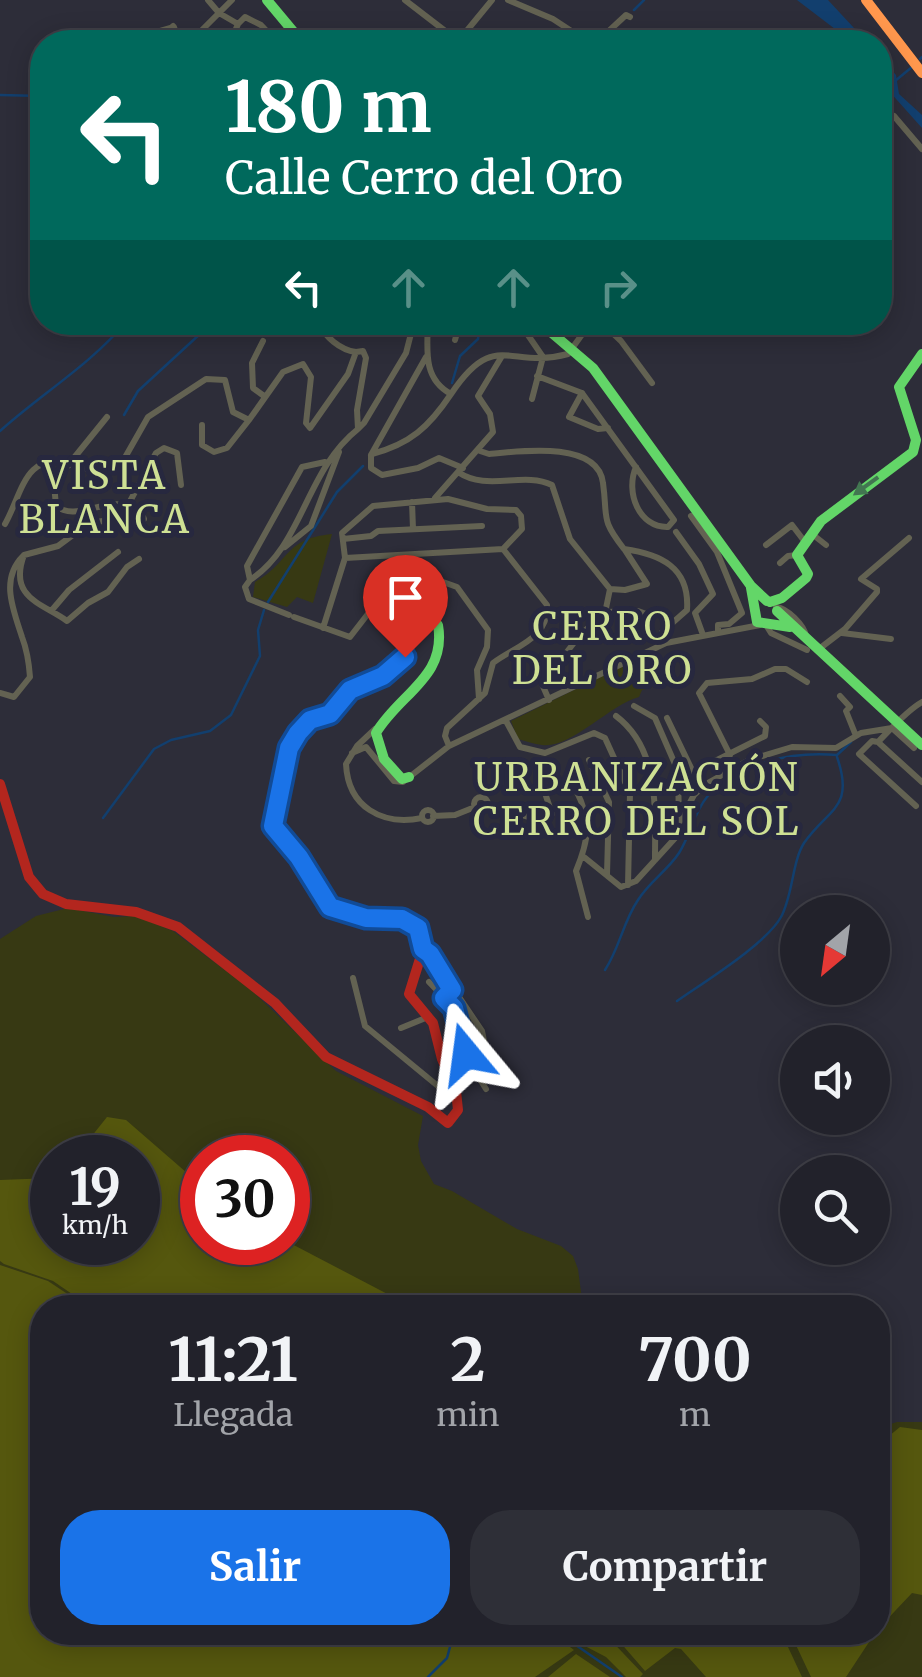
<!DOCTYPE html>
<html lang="es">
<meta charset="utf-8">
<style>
body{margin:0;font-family:Merriweather,serif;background:#2e2f37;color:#f1f3f6;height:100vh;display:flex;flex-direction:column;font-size:38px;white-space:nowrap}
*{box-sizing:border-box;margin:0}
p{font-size:32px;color:#a2a4a9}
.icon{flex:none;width:55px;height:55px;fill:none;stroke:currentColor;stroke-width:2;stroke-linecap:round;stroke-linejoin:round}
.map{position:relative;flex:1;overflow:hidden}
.sheet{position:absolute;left:30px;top:1295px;width:860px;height:350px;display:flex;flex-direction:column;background:#22222b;border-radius:40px;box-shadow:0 5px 25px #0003,0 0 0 2px #3f3f47}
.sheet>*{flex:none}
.banner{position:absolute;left:30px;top:30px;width:862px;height:305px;border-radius:40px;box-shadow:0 5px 25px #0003,0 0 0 2px #3f3f47;background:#00695c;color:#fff;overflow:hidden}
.needle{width:65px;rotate:209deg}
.controls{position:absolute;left:780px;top:895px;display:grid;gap:20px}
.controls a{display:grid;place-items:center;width:110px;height:110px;border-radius:50%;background:#22222b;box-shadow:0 5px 25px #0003,0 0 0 2px #3f3f47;font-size:50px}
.speed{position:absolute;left:30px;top:1135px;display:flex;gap:20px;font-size:50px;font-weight:700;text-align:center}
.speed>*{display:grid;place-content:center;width:130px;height:130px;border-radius:50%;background:#22222b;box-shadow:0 5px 25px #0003,0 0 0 2px #3f3f47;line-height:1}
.speed small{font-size:25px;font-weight:400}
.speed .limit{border:15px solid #d22;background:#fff;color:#111}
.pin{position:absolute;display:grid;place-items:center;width:85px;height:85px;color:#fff;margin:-102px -42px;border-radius:50% 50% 50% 0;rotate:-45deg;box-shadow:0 0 10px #0007}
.pin .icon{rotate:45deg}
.me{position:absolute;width:110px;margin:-55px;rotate:344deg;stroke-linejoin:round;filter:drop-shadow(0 0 8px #0008)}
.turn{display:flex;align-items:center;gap:35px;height:210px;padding:0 30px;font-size:45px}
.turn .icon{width:130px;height:130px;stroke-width:2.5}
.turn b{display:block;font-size:70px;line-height:85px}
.lanes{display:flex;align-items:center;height:95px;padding:0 30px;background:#0003;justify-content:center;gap:50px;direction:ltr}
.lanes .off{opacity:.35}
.eta{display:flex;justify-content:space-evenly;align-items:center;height:170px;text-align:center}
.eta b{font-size:60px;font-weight:700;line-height:70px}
.button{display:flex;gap:20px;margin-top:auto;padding:20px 30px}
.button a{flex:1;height:115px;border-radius:40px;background:#1a73e8;color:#fff;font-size:40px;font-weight:700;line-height:115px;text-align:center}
.button a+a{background:#2e2f37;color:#f1f3f6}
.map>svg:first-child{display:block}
</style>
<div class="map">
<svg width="922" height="1677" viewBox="0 0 922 1677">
<rect width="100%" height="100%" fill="#2d2d39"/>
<path fill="#373913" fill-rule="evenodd" d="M332,534L313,603L297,597L287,607L253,597L255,582C291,562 283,539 332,534Z
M637,659L639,670L656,677L657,686L642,690L639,697C609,705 571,749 542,745C534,744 526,741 518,739L511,721Z
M68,908L114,917L136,916L173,931L250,989L336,1071L423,1116L418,1145L421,1161L434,1184L452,1191L517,1229L561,1246L573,1256L578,1269L583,1307L42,1308V1632H878V1428L897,1422H922V1677H0V939L36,916ZM52,1158H138V1242H52ZM202,1158H288V1242H202Z"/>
<path fill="#55570e" d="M107,1117L126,1120L202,1186V1242H288L397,1299L502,1300L512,1306L91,1307L53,1281L4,1264L0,1261V1180L52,1178V1242H138V1158L75,1157Z
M0,1265L48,1281L87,1307L42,1308V1632H550L574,1650L535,1677H0Z
M900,1427L922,1430V1595L912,1593L878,1629V1445Z
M560,1633H604L643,1674L640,1677H626L606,1657Z
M612,1633H750L788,1647L802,1677H706L681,1649L675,1648L645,1671Z
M767,1633H875L846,1677H811L795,1643Z
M576,1654L610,1677H548Z"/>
<path fill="#123f6e" d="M797,0H828L867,42H852Z
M880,57L896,75L899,94L922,115V128L880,81Z"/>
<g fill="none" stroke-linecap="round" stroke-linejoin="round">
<path stroke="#123f6e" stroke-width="2.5" d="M634,10L644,0
M603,42L616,29
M790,42L791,41
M920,59L922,57
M895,81L912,67
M0,95L42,96
M452,383L460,356L478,339L479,332
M124,415L138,391L213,322
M0,431C41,394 90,365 126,322
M268,602L337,492L363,466
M103,818L154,749L171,740L210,731L231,715L260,656L258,630L264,610
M605,970C620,947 623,922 638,900C649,882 668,870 679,853C690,836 694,812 707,797C738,762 793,751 837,755L851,742
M677,1001C704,982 766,944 781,917C793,895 792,862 804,843C828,808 855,809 837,757
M534,1632H547
M557,1632L622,1677
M428,1677L447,1658L454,1632"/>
<path stroke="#636252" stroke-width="6" d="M208,0L219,13L238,24
M405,0L453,37L460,39L492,0
M508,0L553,19L588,42
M238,24L245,17L261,25L277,42
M238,24L233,36L240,42
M173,26L182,42
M136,38L174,27
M190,42L232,0
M597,42L626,15L630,17
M883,111L894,116L922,149
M33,113L42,111
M318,322C325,337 340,350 356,352
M428,322C427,351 423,379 451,394C495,328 509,370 568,354L591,322
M519,322L543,357L532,399
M601,322L621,341L652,383
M370,324C385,328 397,327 411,333
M481,324L494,331
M455,340L460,322
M263,341L252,363L253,388L264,396
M537,376L582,393L674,520L668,527C639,528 625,492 636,467
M582,393L569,417L598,429L608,428
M202,425V445L214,452L227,448L249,420
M480,451L489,454C519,451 598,440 603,483C608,519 600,518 624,549C660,554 690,567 687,610L662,632L666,643
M372,454C410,444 429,427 451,394
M371,455V468L382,475L418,468L439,458L463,468
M371,455L426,357
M458,472C487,492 523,471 552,485L570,539L610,589L605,613L580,635L542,684L549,700
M435,498L493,432L490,414L478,396L502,356
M412,502L413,529
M128,505L156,453L164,448L177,453L181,485
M691,516L717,552L742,613L729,624L718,625V632
M5,524C22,494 25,451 69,464L107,417
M676,532L699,564L713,594L695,613L703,635
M812,534L826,545
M343,539L371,536L378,531L482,526
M766,545L792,525L805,542
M285,547L311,526L339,452
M24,555L58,546L89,523L103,521L139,525L144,519L141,512C111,490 78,524 56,506L54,484L69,464L92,470L119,468L148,417L206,379L225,380L233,412L249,420L283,372L303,364L311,377L306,423L310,428L348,374L356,352L363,351L366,358L357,410L358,429L364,423L406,353L414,322
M24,555C8,598 42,603 67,621L88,603L108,592L127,567L139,559
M345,558L503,549L547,605C549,639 515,646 493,663L485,693L447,728L445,736L449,746
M780,563L788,556L797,555
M250,580C303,546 305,471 358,429
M610,589L625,590L647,584L625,550
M776,607C787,608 804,625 806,636
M52,610L69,590L118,552
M606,612L638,611L649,615
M289,615L249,599L245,587L250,580L247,566L302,467L325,462
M294,617L350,637L388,588L395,584L443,582L457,587L488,630L487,647L477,670L479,699
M766,625L771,633L807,650
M323,628L345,558L342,533L373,506L448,499L487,509L516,510L521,516L522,529L503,549
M842,633L891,639
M819,649L845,629L877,592V589L861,579L909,538
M0,693L14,697L30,677C29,663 27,650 22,637C13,609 0,579 23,556
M840,696L850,707L846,711L856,736
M634,706L655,718L678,771L679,822
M616,716C660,749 655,809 655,860
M667,718L693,772
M506,721L520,747L545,753L594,733L605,738L630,793L628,885
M892,728L914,748
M375,729L357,746L346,764C348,807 382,826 422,818
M879,743L922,782
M352,753L366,747L394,781L403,782L449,746L666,643L760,625
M730,755L699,693L707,683L752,679L775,669H786L807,682
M589,760L609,802L607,874
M693,794L690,780L693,772L765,736L766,727L760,721
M474 804a7 7 0 1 1 14 0a7 7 0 1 1-14 0Z
M488,805L545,822L552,814L545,793L547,788L576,790C592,822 589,839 576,871L588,917
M916,806L859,754L872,741L878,742C891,729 906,711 922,702
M422 816a6 6 0 1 1 12 0a6 6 0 1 1-12 0Z
M433,816L455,815L475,807
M584,857L621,887L636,881L677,836L679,823L694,795L706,784L749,760L792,747L836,748L861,733L892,728
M423,949L430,954L482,1031L486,1050L503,1074
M353,978L365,1026L450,1096L458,1097
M429,982L454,1008L469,1062L486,1089
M401,1028L428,1017"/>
<path stroke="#63d668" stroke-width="10" d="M267,0L302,42
M539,322L593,368L751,586L767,601
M751,588L757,622L790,627
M770,602L782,598L806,578L808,574L797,555L821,521L913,452L916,440L899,387L922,354
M777,611L922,745
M391,919L366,918L330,907L299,857L273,826L282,771L298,734L309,722L328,715L351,691L396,667L412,630L429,622L438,625C447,677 400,693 376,733L384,759L402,779L409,777"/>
<path stroke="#ff974d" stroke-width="10" d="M866,0L922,73"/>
<path stroke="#b3261e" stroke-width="10" d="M0,784L29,877L43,894L66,904L136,912L178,927L275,1003L326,1057L428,1107L448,1123L458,1110L456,1091L442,1059L433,1023L409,994L423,949L418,928L403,919H391"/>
</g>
<defs><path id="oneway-solid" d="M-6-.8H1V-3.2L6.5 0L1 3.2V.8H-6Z" transform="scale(2.5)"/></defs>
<use fill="#427651" href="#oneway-solid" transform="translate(866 486) rotate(144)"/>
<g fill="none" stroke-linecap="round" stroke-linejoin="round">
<g stroke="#114b97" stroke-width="25">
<path id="route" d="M405,657L383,676L350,690L330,714L310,720L298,733L289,748L273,826L299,857L330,907L366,918L402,919L418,928L423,949L430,954L452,990L444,998L454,1008L466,1054"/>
</g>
<use href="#route" stroke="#1a73e8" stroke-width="18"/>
</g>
<g text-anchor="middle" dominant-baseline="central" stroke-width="10" stroke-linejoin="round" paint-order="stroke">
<g font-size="38" letter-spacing="2.5" fill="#cee094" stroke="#27283f">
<text x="105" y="475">VISTA<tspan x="105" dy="44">BLANCA</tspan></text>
<text x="603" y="626">CERRO<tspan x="603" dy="44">DEL ORO</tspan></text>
<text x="637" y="777">URBANIZACIÓN<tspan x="637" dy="44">CERRO DEL SOL</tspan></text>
</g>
</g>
</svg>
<div class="controls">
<a><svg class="needle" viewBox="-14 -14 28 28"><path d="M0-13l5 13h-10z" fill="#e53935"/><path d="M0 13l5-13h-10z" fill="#a2a4a9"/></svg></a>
<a><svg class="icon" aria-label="sound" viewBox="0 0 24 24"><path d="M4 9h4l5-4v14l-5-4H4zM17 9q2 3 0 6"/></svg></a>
<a><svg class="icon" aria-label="search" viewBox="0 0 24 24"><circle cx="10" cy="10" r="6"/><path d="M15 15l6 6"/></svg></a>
</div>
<div class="speed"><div>19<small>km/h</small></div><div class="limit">30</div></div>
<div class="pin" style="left:405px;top:657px;background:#d93025"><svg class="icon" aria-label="arrive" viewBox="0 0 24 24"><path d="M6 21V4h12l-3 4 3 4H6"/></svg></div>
<svg class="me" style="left:466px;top:1054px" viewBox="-20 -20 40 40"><path d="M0-17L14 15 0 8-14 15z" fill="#1a73e8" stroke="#fff" stroke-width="4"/></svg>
<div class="banner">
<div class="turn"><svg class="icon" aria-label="left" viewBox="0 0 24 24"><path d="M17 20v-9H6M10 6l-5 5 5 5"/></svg><div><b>180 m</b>Calle Cerro del Oro</div></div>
<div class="lanes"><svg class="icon" aria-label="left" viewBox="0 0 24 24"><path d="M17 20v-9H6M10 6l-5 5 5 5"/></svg><svg class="icon off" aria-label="ahead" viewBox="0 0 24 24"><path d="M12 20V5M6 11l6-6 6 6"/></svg><svg class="icon off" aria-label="ahead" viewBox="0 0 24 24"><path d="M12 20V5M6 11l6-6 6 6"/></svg><svg class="icon off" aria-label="right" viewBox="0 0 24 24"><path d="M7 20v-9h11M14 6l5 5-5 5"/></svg></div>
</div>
<section class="sheet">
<div class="eta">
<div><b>11:21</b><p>Llegada</p></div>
<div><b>2</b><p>min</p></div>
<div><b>700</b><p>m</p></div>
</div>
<div class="button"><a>Salir</a><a>Compartir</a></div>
</section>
</div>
